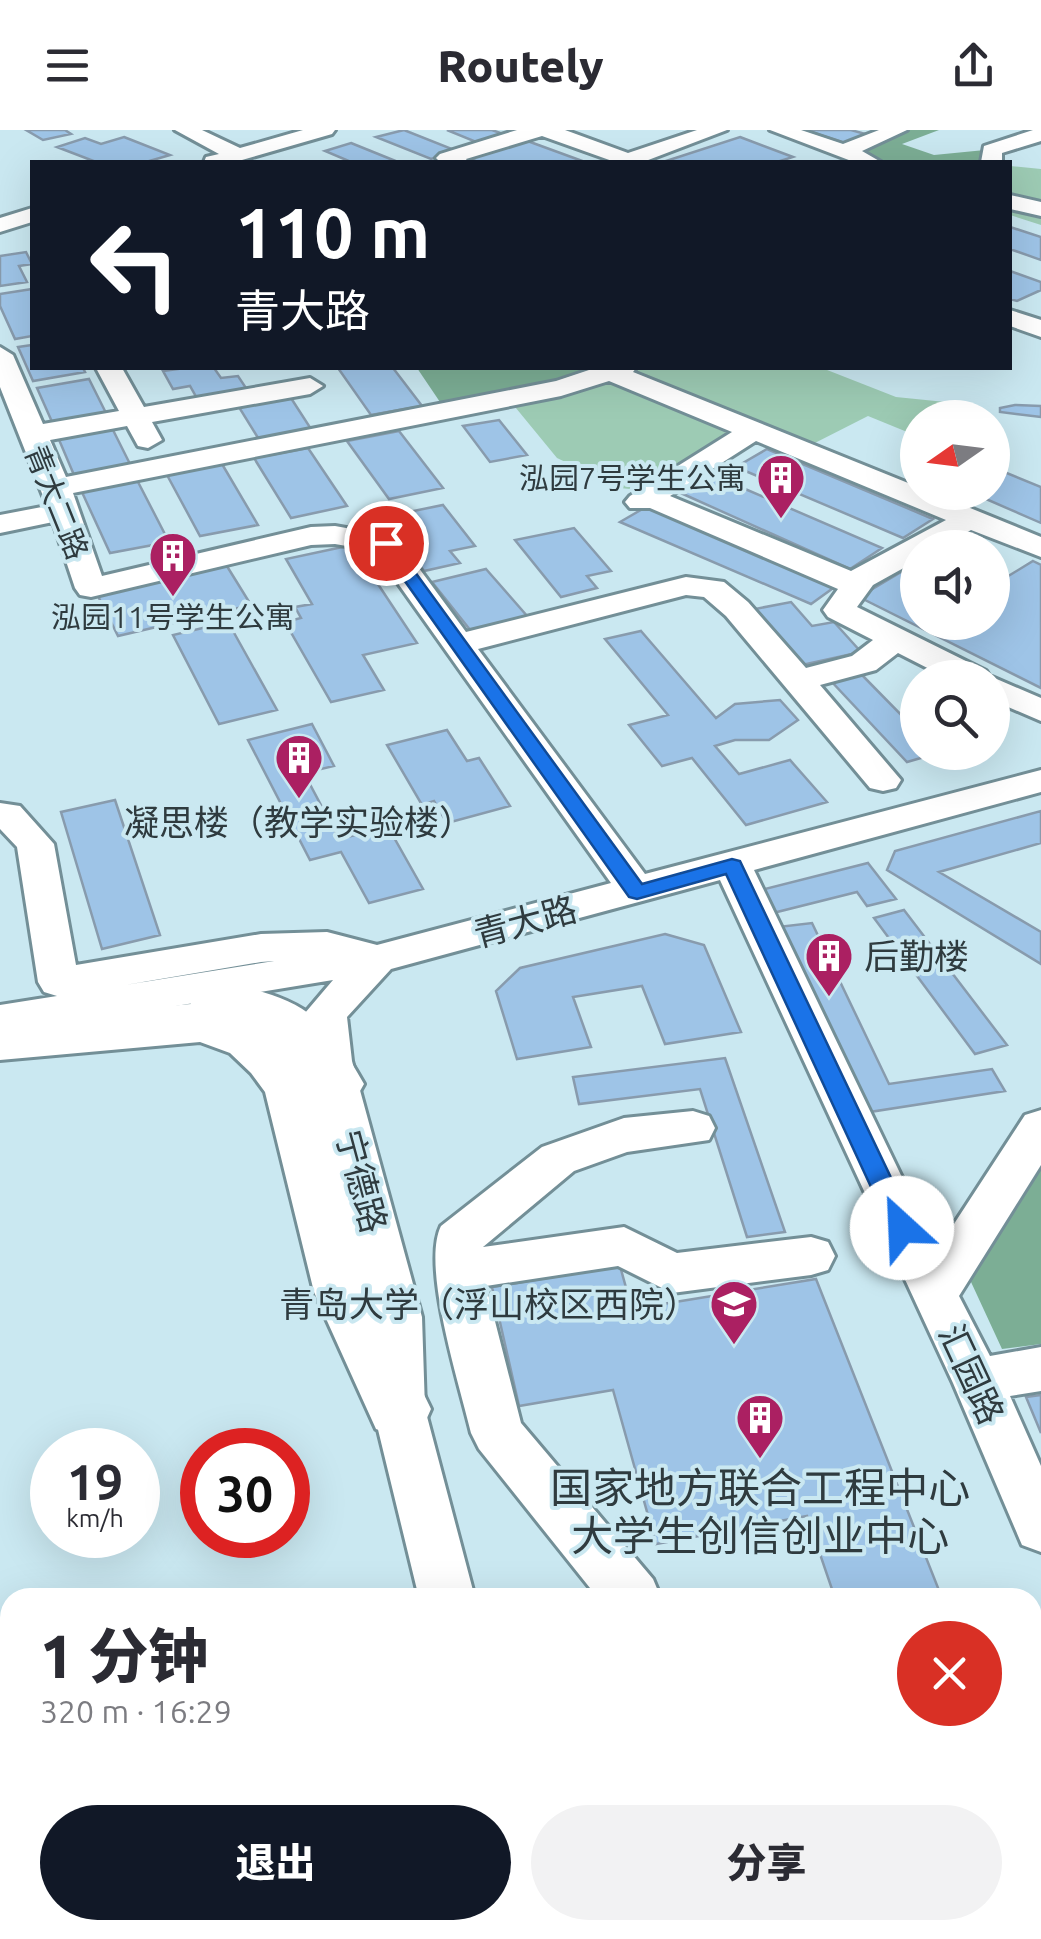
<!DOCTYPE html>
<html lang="zh">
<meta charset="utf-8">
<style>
body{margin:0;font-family:Ubuntu,"Noto Sans SC",sans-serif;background:#f2f2f3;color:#2b2b33;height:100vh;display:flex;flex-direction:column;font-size:38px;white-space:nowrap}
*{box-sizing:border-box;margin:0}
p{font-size:32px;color:#7c7c81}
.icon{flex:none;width:55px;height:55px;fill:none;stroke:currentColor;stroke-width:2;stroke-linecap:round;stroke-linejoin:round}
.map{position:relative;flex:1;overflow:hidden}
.drawer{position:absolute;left:0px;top:1458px;width:1042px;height:352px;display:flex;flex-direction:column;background:#fff;border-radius:30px 30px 0 0;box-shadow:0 10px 40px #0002}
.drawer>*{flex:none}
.guide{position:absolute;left:30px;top:30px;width:982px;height:210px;border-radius:0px;box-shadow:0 10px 40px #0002;background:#111827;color:#fff;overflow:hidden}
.needle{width:65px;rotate:256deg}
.buttons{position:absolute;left:900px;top:270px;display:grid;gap:20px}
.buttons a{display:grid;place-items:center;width:110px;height:110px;border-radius:50%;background:#fff;box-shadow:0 10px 40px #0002;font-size:50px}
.speed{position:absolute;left:30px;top:1298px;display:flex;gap:20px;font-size:50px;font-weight:700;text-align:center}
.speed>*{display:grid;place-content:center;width:130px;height:130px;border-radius:50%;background:#fff;box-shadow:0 10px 40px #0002;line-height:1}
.speed small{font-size:25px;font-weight:400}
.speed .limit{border:15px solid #d22;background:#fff;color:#111}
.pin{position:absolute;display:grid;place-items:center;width:85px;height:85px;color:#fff;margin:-42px;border:5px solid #fff;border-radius:50%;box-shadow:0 2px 10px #0007}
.me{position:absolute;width:110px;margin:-55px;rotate:335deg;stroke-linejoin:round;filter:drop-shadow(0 0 8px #0008)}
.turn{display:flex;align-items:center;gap:35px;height:210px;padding:0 40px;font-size:45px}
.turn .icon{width:130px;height:130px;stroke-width:2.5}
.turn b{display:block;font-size:70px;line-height:85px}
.round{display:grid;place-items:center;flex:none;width:105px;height:105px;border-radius:52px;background:#f2f2f3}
.summary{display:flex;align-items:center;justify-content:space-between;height:170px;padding:0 40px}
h1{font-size:60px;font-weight:800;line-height:75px}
.primary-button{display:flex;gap:20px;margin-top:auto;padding:20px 40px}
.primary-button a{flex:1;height:115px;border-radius:60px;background:#111827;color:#fff;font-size:40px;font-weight:800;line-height:115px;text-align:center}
.primary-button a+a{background:#f2f2f3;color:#2b2b33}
header{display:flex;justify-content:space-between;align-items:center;height:130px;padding:0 40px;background:#fff;font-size:45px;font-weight:800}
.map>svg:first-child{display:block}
</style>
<header><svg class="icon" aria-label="menu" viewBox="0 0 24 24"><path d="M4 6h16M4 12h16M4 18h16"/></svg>Routely<svg class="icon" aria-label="share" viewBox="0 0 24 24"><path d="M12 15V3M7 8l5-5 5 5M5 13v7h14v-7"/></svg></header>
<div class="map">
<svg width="1041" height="1809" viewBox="0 0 1041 1809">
<rect width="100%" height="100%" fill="#cae8f1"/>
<path fill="#9dcbb4" d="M1010,36L1041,39V95L1010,85Z
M630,238H822L896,267L955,273L989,287L918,288L917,306L868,286L805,318L618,244Z
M608,248L743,302L649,361L620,358L557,328L511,272Z"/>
<path fill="#7cae95" d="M901,0H939L902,14L934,25L985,20L987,31L877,32L848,21Z
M417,238H590L596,241L557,253L442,275Z
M1041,1024V1214L1002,1219L965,1139Z"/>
<path fill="#9ec4e7" stroke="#889bad" stroke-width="2.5" d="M26,0H65L71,4L43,10Z
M404,0L457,21L431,29L376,7Z
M447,0H492L506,5L481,14Z
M805,0H851L869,5L848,14Z
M124,7L170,25L146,32H96L57,17L85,8L101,14Z
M740,7L793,27L777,32H663Z
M522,9L585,32H478L465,27Z
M351,13L398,32H351L325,21Z
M1010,97L1041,107V130L1010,119Z
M26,122L32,134L19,136L27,152L0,156V126Z
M1010,141L1041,152V160L1017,171L1010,169Z
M32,159V206L15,209L0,176V164Z
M32,215V238H83L85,242L33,251L18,217Z
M185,238H214L221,248L238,246L248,261L198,270L190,256L173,259L163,241Z
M338,238H393L422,276L371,285Z
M89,249L107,285L53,294L37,258Z
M289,265L313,302L260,311L237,274Z
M1015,275L1041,276V287L1000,282V278Z
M499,290L527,325L490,332L463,296Z
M111,296L130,334L74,345L57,305Z
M399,301L443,358L389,369L347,311Z
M308,318L347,376L291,388L254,328Z
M767,319L933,389L903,408L736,337Z
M222,334L258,395L200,406L167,345Z
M992,337L1041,357V393L970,362H992Z
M715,346L882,418L850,439L683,364Z
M137,350L169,412L110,423L81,360Z
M443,375L475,416L450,421L460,433L424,441L384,387Z
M646,377L836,456L811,474L620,392Z
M574,398L611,441L587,446L597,458L561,467L515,410Z
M352,415L417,513L363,525L384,560L331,572L285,492L301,488L295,477L312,474L286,429Z
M1033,431L1041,435V558L859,467L918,432V492H992V456Z
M225,433L251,475L118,506L96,462Z
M486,439L528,487L471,501L432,452Z
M791,472L812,496L834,492L861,522L802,535L755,479Z
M228,492L277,580L219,594L173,505Z
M641,501L716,588L735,574L780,570L798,590L769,610H735L715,616L739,644L790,630L827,672L746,695L692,628L662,636L629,595L668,585L605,509Z
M861,544L918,602V622L938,623L907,632L831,551Z
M312,594L334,636L304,643L339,709L388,697L423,759L369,773L341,722L310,730L248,610Z
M447,600L467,631L479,628L510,676L447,693L434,671L422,675L387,615Z
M115,670L160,805L102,819L61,682Z
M1041,681V713L939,742L1041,802V834L887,740L895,721Z
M868,733L896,769L867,776L857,762L773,783L757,761Z
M904,780L1007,915L975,924L874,788Z
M812,793L889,954L992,939L1005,961L863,983L778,797Z
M665,804L704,815L741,902L665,914L642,856L573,867L591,917L517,929L496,861L520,838Z
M725,928L785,1102L747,1107L700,959L579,974L573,947Z
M620,1136L632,1179L816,1149L942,1468H835L807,1386L656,1414L613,1260L519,1276L492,1157Z
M1041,1265V1303L1026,1267Z
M1041,1778V1809H979L976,1800H1032V1779Z"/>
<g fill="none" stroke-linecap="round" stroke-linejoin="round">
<g stroke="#738f97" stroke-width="6">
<path id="minor" d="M175,0H202L240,18L303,0H335L332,4L235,32H204L206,27L219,24Z
M517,0H565L628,23L697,0H727L643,32H615L542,6L466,29L468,32H440L436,28L440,24Z
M770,0H801L843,14L879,0H907L862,21L881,32H854Z
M1033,0H1041V11L1002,23V32H981L984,16Z
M1010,65L1041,72V86L1010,79Z
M32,78V92L0,102V88Z
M1010,180L1041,190V207L1010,196Z
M0,217L13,225L43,294L119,281L96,238H122L144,277L310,248L323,256L310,264L152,292L162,310L148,318L138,316L127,296L50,310L66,347L556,251L589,240L587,238H636L633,242L918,357V362H931L1041,407V427L971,400L940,418H918V430L873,455L857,477L986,541L990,547H992L1041,568V591L992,570V548H947L898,523L876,540L820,555L901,650L896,658L883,661L870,658L726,486L704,467L686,465L478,519L645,744L1041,640V662L754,740L937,1120L1025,985L1041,980V1035L959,1166L990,1226L1041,1217V1261L1010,1266L1041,1336V1422L1022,1415L953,1253L720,750L391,839L347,887L352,931L422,1187L425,1279L475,1468H419L373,1279L372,1187L308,931L305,883L333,850L0,905V875L57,866L44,862L38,852L17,717L0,699V673L20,676L54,714L76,835L261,804L327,802L377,815L611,753L375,421L335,414L311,415L91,467L80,465L75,458L53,392L0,403V385L47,376L0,257ZM609,251L732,302L630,366L625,372L630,378H650L838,459L823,480L828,487L873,510L852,526L806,538L748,472L724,452L686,447L466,502L396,407L335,396L311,397L102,446L73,363L561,266ZM756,311L946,390L851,441L670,366ZM274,831L125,855L261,832Z
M693,981L709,986L715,998L709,1010L627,1022L574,1041L483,1117L624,1097L677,1123L811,1107L828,1112L835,1126L828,1140L811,1145L672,1163L618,1136L486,1156L521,1293L653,1449L661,1468H598L479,1319L471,1303C460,1256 421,1136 441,1096L542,1017L624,988Z
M0,1533L10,1537V1603L0,1599Z
M1041,1627V1687L1032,1689V1628Z
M220,1800H291L294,1809H224Z
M511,1800H575L578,1809H514Z"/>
</g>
<g stroke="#738f97" stroke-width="6">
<path id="major" d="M214,851C297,867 322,879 364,954L356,968L337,974L321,969L374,1162L431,1279L422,1299L399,1307L376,1299L314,1162L265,962L251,943L230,923L200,912L0,930V892L191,874L188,869L196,856Z"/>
</g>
<use href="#minor" fill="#fff" fill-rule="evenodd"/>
<use href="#major" fill="#fff" fill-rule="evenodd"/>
</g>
<path fill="#1a73e8" stroke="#114b97" stroke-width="2.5" d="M380,409H391L642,754L732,729L740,731L915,1098L911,1105H894L890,1098L726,744L637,769L629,767L380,416Z"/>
<defs>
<g id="building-pin" transform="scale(2.5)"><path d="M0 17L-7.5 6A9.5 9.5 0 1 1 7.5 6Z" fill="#ab2062" stroke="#cae8f1"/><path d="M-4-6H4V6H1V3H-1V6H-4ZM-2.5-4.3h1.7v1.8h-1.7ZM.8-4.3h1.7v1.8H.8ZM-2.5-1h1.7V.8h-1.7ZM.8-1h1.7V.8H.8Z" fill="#fff"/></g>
<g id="university-pin" transform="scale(2.5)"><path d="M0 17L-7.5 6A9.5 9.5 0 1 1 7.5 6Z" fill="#ab2062" stroke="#cae8f1"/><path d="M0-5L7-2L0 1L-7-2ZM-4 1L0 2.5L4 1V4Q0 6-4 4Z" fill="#fff"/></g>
</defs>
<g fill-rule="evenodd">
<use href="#building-pin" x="781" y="348"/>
<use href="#building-pin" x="173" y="426"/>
<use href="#building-pin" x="299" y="628"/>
<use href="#building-pin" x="829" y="826"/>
<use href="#university-pin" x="734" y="1174"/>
<use href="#building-pin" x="760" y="1288"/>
</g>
<g text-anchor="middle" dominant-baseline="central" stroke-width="8" stroke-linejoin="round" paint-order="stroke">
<g font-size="30" fill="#2f3b3f" stroke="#cae8f1" text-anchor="end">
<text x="746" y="348">泓园7号学生公寓</text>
<text x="173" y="487" text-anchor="middle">泓园11号学生公寓</text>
</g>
<g font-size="30" fill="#2f3b3f" stroke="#cae8f1">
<text transform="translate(57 372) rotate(68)">青大二路</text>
</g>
<g font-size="35" fill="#2f3b3f" stroke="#cae8f1">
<text x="299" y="692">凝思楼（教学实验楼）</text>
<text x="864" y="826" text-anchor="start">后勤楼</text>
<text x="699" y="1174" text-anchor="end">青岛大学（浮山校区西院）</text>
</g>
<g font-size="35" fill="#2f3b3f" stroke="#cae8f1">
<text transform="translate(525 791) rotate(-15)">青大路</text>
<text transform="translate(362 1051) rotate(75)">宁德路</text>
<text transform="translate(972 1244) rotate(65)">汇园路</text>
</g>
<g font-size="42" fill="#2f3b3f" stroke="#cae8f1">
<text x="760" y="1357">国家地方联合工程中心<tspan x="760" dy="48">大学生创信创业中心</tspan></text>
</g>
</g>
</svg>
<div class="buttons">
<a><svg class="needle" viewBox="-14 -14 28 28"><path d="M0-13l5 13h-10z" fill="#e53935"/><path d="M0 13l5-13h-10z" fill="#7c7c81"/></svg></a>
<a><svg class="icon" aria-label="sound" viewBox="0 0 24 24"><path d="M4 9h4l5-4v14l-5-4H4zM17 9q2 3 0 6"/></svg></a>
<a><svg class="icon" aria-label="search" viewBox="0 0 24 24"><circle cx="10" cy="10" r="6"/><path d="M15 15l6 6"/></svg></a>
</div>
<div class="speed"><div>19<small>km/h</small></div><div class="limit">30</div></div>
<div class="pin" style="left:386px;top:413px;background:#d93025"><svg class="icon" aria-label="arrive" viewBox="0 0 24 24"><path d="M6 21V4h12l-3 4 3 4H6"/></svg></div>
<svg class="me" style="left:902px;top:1098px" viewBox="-20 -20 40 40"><circle r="19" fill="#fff"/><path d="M0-13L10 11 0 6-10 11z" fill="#1a73e8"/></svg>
<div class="guide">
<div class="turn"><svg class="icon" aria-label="left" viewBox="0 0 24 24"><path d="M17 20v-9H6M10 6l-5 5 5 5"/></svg><div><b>110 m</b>青大路</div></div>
</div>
<section class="drawer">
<div class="summary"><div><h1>1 分钟</h1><p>320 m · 16:29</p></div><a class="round" style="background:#d93025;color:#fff"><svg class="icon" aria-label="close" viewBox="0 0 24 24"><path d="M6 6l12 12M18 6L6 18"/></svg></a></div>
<div class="primary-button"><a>退出</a><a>分享</a></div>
</section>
</div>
